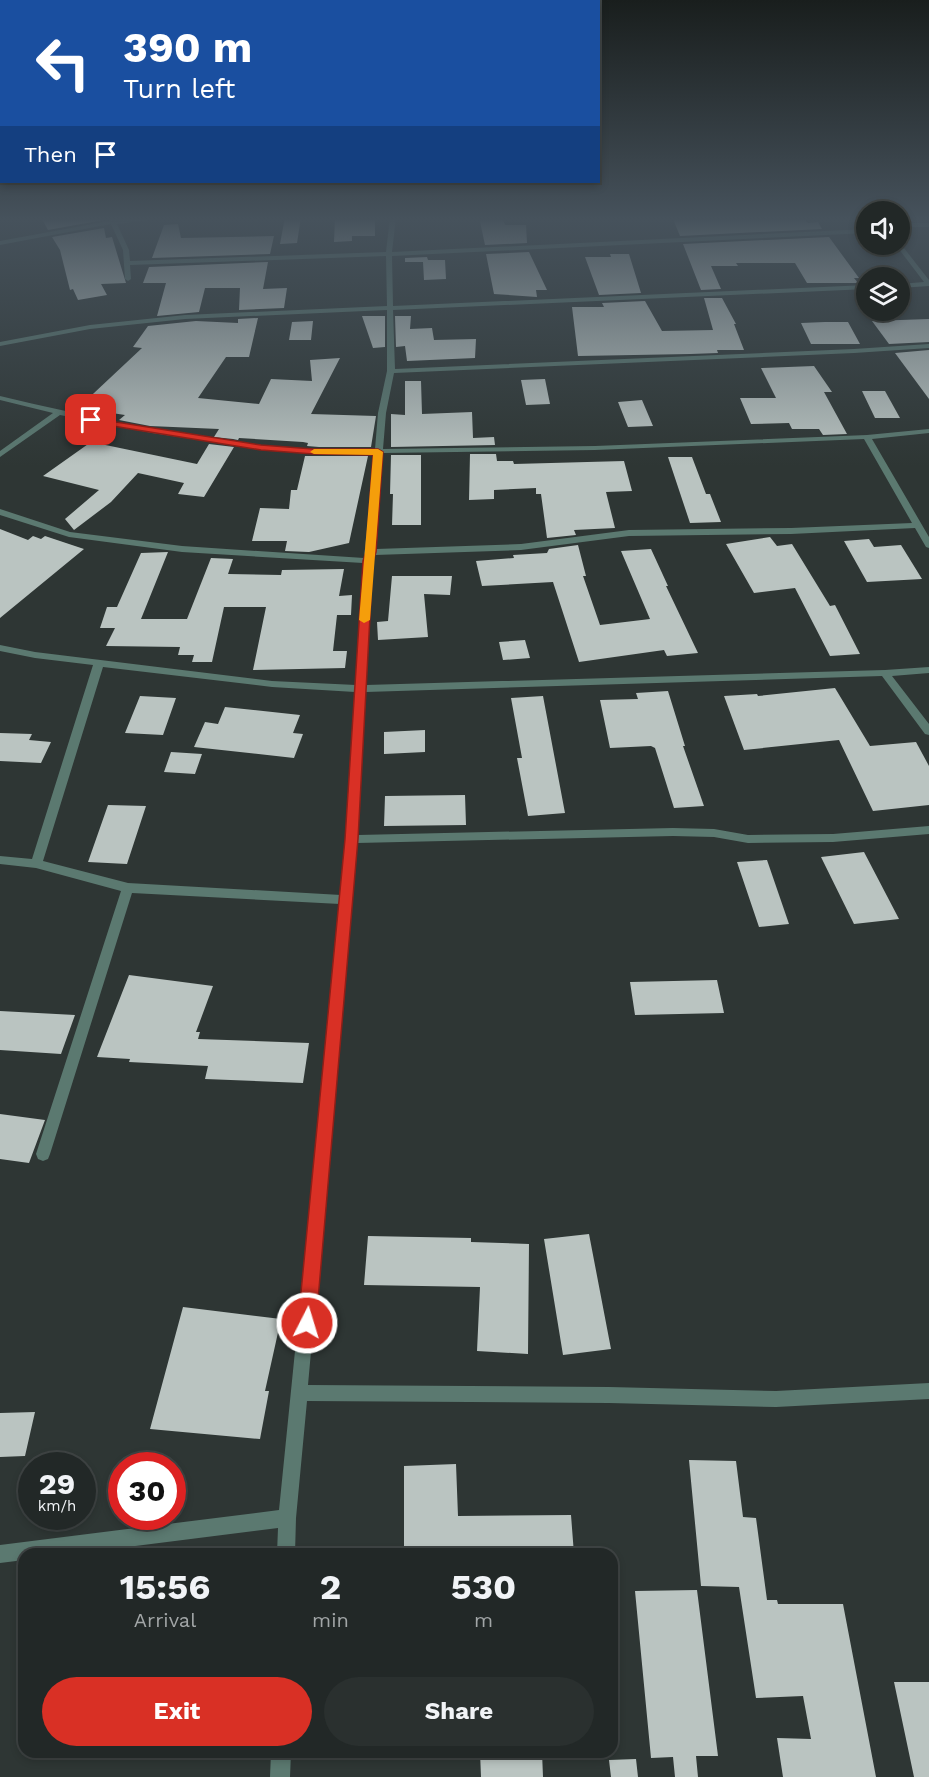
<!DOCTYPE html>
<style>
body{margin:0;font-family:"Work Sans",sans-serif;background:#2a302f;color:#f1f3f6;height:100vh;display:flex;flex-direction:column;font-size:22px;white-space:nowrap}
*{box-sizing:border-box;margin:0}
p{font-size:20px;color:#a2a6a7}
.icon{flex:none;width:33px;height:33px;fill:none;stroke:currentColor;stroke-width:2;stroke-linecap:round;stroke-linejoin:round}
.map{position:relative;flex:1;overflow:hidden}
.drawer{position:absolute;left:18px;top:1548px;width:600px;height:210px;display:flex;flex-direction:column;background:#222827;border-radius:18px;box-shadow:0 3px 9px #0003,0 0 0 2px #3f4444}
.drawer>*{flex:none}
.top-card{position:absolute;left:0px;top:0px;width:600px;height:183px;box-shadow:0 3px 9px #0003,0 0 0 2px #3f4444;background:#1a4fa0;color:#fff;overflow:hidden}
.controls{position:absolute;left:856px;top:201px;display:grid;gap:12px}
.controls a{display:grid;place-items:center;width:54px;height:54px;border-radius:50%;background:#222827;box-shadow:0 3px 9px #0003,0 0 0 2px #3f4444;font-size:30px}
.speed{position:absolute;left:18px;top:1452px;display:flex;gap:12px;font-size:30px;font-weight:700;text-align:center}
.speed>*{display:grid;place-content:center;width:78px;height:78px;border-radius:50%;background:#222827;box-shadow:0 3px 9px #0003,0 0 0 2px #3f4444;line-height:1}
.speed small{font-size:15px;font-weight:400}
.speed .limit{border:9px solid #d22;background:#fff;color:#111}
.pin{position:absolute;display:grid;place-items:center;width:51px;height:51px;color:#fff;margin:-26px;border-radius:12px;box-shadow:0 3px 9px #0006}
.me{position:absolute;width:66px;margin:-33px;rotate:5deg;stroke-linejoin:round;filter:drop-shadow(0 0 4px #0008)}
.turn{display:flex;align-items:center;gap:21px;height:126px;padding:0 24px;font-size:27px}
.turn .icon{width:78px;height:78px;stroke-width:2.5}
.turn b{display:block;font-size:42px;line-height:51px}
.then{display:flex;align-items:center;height:57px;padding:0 24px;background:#0003;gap:12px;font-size:22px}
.eta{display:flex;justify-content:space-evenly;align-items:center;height:102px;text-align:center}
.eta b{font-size:36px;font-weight:700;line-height:42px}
.button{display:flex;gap:12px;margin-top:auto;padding:12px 24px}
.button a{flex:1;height:69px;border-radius:36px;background:#d93025;color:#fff;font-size:24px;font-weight:700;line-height:69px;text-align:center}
.button a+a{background:#2a302f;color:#f1f3f6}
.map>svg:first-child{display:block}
</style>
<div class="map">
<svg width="929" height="1777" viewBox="0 0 929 1777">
<rect width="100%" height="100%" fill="#2e3634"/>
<path fill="#bac4c1" d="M41,217H102L103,220L48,230Z
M285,217H301L297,243L280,244Z
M335,217H375V236H352V241L334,242Z
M479,217H502L505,225H526L527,243L485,245Z
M717,217H802L808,223L818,222L822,229L680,236L673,219Z
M178,224L181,238L274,236L270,254L152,258L164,225Z
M104,228L106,238L112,237L126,283L101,284L107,295L78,300L73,289L70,290L60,250L52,237Z
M829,237L859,278H854L858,283H807L795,263H736L738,266H711L721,289L701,290L683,244Z
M529,252L547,290H536L537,297L494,294L486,254Z
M610,254H629L641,293L599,295L585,257H611Z
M427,257L428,260H445L446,279L424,280L423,262H405V258Z
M268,262L263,289L287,288L284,308L239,310L240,288H205L199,312L157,316L166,283H143L149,267Z
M704,298H722L736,324H734L744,350H717L718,353L690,354L578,356L572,307H604L602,303L645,301L662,331L713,330Z
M362,316H385V347L373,348Z
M395,316H411L410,329L432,328L434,340L476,339L475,358L407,361L405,346L396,347Z
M258,318L249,357H226L198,398L259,404L271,379L312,381L310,360L340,358L311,414L376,416L371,447H319L307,446L308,443L303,442L239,438L238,440L233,439L214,437L219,429L150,426L119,420L125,415L78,408L142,348L133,347L148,326L196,321L238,323V319Z
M929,319V342L889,344L872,321Z
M313,321L311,340H289L292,322Z
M825,322H848L860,344H811L801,323Z
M929,350V399L895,353Z
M814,366L832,392H824L847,434L823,435L819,429H792L789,423L751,424L740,398H776L761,368Z
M545,379L550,404L526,405L521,380Z
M405,381H421L422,414L472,412L473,438L494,437L495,445L391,447V414L405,415Z
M862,391H885L900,418H875Z
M642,400L653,426L628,427L618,402Z
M91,442L197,464L209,444L234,447L204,497L178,494L184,483L138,473L111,502L74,530L65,519L99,490L43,476Z
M470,454H496L497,461H513L514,464L624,461L632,491L606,492L615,528L574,530L576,535L547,538L541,494H536V488L494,490V499L469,500Z
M391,455H421V525H392L393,494H390Z
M305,456H368L349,543L309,552L285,551L287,541H252L260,508L289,509L291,490H297Z
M668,457H692L706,494H710L721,522L690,523Z
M0,529L28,540L33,536L41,539L45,536L84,549L0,618Z
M770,537L777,546L792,544L830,606L835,605L860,654L830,656L795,588L754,593L726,544Z
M869,539L874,547L901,545L922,579L867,582L844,541Z
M578,545L586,576H583L600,625L650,619L621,551L651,549L668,586H666L698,653L667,656L664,650L579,662L553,582L482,586L476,561L514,558L513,555L547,553L549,549Z
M168,552L141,619H187L211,558L233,559L228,574L281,575L282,570L344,569L339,596L352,595L351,615H337L333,651H347L345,668L253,670L266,607H224L212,662H192L194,655H178L180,647L106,646L115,628H100L107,607H117L141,553Z
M392,576H452L450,595L424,594L428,637L378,640L377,622L388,621Z
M525,640L530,658L503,660L499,642Z
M835,688L870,746L916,742L929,766V805L873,811L839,740L744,750L724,696L757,694L758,696Z
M668,691L685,746H683L704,806L674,808L655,748L651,746L610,748L600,700L638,699L636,693Z
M140,696L176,698L163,735L125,733Z
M543,696L565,813L528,816L517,758H522L511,698Z
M225,707L300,715L293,733L303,734L294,758L194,747L205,722L218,724Z
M425,730V752L384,754V732Z
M0,733L32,734L29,740L51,742L41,763L0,761Z
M171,752L202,754L195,774L164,772Z
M465,795L466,825L384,826L385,796Z
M108,805L146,806L127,864L88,862Z
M864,852L899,919L854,924L821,857Z
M767,860L789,924L759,927L737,862Z
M129,975L213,986L196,1032H200L198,1039L309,1043L303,1083L205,1079L208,1066L129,1062L130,1059L97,1057Z
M717,980L724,1013L635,1015L630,982Z
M0,1011L75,1015L61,1054L0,1050Z
M0,1114L45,1120L29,1163L0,1159Z
M589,1234L611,1349L563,1355L544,1239Z
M368,1236L471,1238V1242L529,1244L528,1354L477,1351L480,1287L364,1285Z
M183,1307L281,1319L265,1391H269L260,1439L150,1429Z
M35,1412L25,1456L0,1457V1413Z
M689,1460L736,1461L743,1517L756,1518L767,1600H777L778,1604H843L876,1777H783L777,1738L811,1739L803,1696L756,1698L739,1587L701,1586Z
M456,1464L458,1516L571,1515L574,1554H404V1466Z
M697,1590L718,1756H696L698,1777H675L673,1757L651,1758L635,1591Z
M894,1682H929V1777H914Z
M480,1752H542L543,1777H481Z
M636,1759L638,1777H611L609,1760Z"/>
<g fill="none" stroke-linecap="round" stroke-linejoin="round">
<path fill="#5b7970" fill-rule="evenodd" d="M109,217H113L115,220L173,217L117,224L129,250L130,261L386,252L390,217H396L392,252L867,229V233L392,256L393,306L867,285V289L393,310L395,369L854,349L929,344V348L854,353L394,373L386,413L383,449L595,446L867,435L929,429V433L872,439L929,537V548L926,547L915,528L791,534L629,536L521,550L375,555L373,561L366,685L885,670L929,667V673L892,676L929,724V735L925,734L882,676L366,692L358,835L673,828L714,829L748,835L833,834L929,826V834L833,842L748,843L714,837L673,836L357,843L308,1385L609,1387L776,1391L929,1383V1399L776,1407L609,1403L307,1401L296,1518L295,1554H277L278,1528L72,1554H24V1560L0,1563V1545L279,1510L340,904L132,893L50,1154L48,1159L43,1161L38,1159L36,1154L121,891L36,868L0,864V856L32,859L93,665L35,658L0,651V645L35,652L272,681L356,685L363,563L182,552L69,537L0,515V509L70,532L182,546L364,558L375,454H313L261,449L152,433L60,415L0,457V451L53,413L0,400V396C102,420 206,443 311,449C332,451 354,449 375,449L378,413L387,371V310L185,319L90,329L0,346V342L90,325L185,315L387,306L386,256L130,265L131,279L128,281L125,279L123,250L111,224L0,245V241L109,221ZM864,439L912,523L791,528L629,530L521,544L376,549L383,453L595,450ZM103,667L272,687L355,692L346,839L341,895L128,883L43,861Z
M900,223H929V227H900Z
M900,243L929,280V286L900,288V284L924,282L895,244H900Z
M271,1752H291L290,1777H270Z"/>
</g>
<linearGradient id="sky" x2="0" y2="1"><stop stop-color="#191e1d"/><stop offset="0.47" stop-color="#46525c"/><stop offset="1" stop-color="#46525c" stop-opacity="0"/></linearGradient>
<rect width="929" height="466" fill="url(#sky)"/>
<path fill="#d93025" stroke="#8d1f18" stroke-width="1.5" d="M91,418L261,445L313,449H378L383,452L376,552L373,561L358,839L316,1323L313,1329L307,1332L300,1329L298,1323L345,839L363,561L366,552L373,455L313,454L261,450L88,422V419Z"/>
<path fill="#f59e0b" d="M378,449L383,452L370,620L364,623L359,620L373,455L314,454L310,452L314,449Z"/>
</svg>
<div class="controls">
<a><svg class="icon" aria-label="sound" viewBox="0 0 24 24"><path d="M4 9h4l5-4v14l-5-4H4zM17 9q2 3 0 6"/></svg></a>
<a><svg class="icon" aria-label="layers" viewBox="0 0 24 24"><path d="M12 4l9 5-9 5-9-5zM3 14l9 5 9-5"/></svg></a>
</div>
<div class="speed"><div>29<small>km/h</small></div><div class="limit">30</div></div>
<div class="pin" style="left:91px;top:420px;background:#d93025"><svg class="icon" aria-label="arrive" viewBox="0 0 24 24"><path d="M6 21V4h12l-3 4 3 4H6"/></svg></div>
<svg class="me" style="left:307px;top:1323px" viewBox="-20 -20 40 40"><circle r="17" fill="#d93025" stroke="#fff" stroke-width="3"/><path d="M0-11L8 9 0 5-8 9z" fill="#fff"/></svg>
<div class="top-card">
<div class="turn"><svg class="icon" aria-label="left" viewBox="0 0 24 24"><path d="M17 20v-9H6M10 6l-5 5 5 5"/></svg><div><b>390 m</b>Turn left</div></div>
<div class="then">Then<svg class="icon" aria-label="arrive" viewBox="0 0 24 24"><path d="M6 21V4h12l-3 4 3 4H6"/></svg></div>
</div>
<section class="drawer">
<div class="eta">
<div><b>15:56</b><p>Arrival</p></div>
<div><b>2</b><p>min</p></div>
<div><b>530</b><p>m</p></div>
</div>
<div class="button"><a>Exit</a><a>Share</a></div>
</section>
</div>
